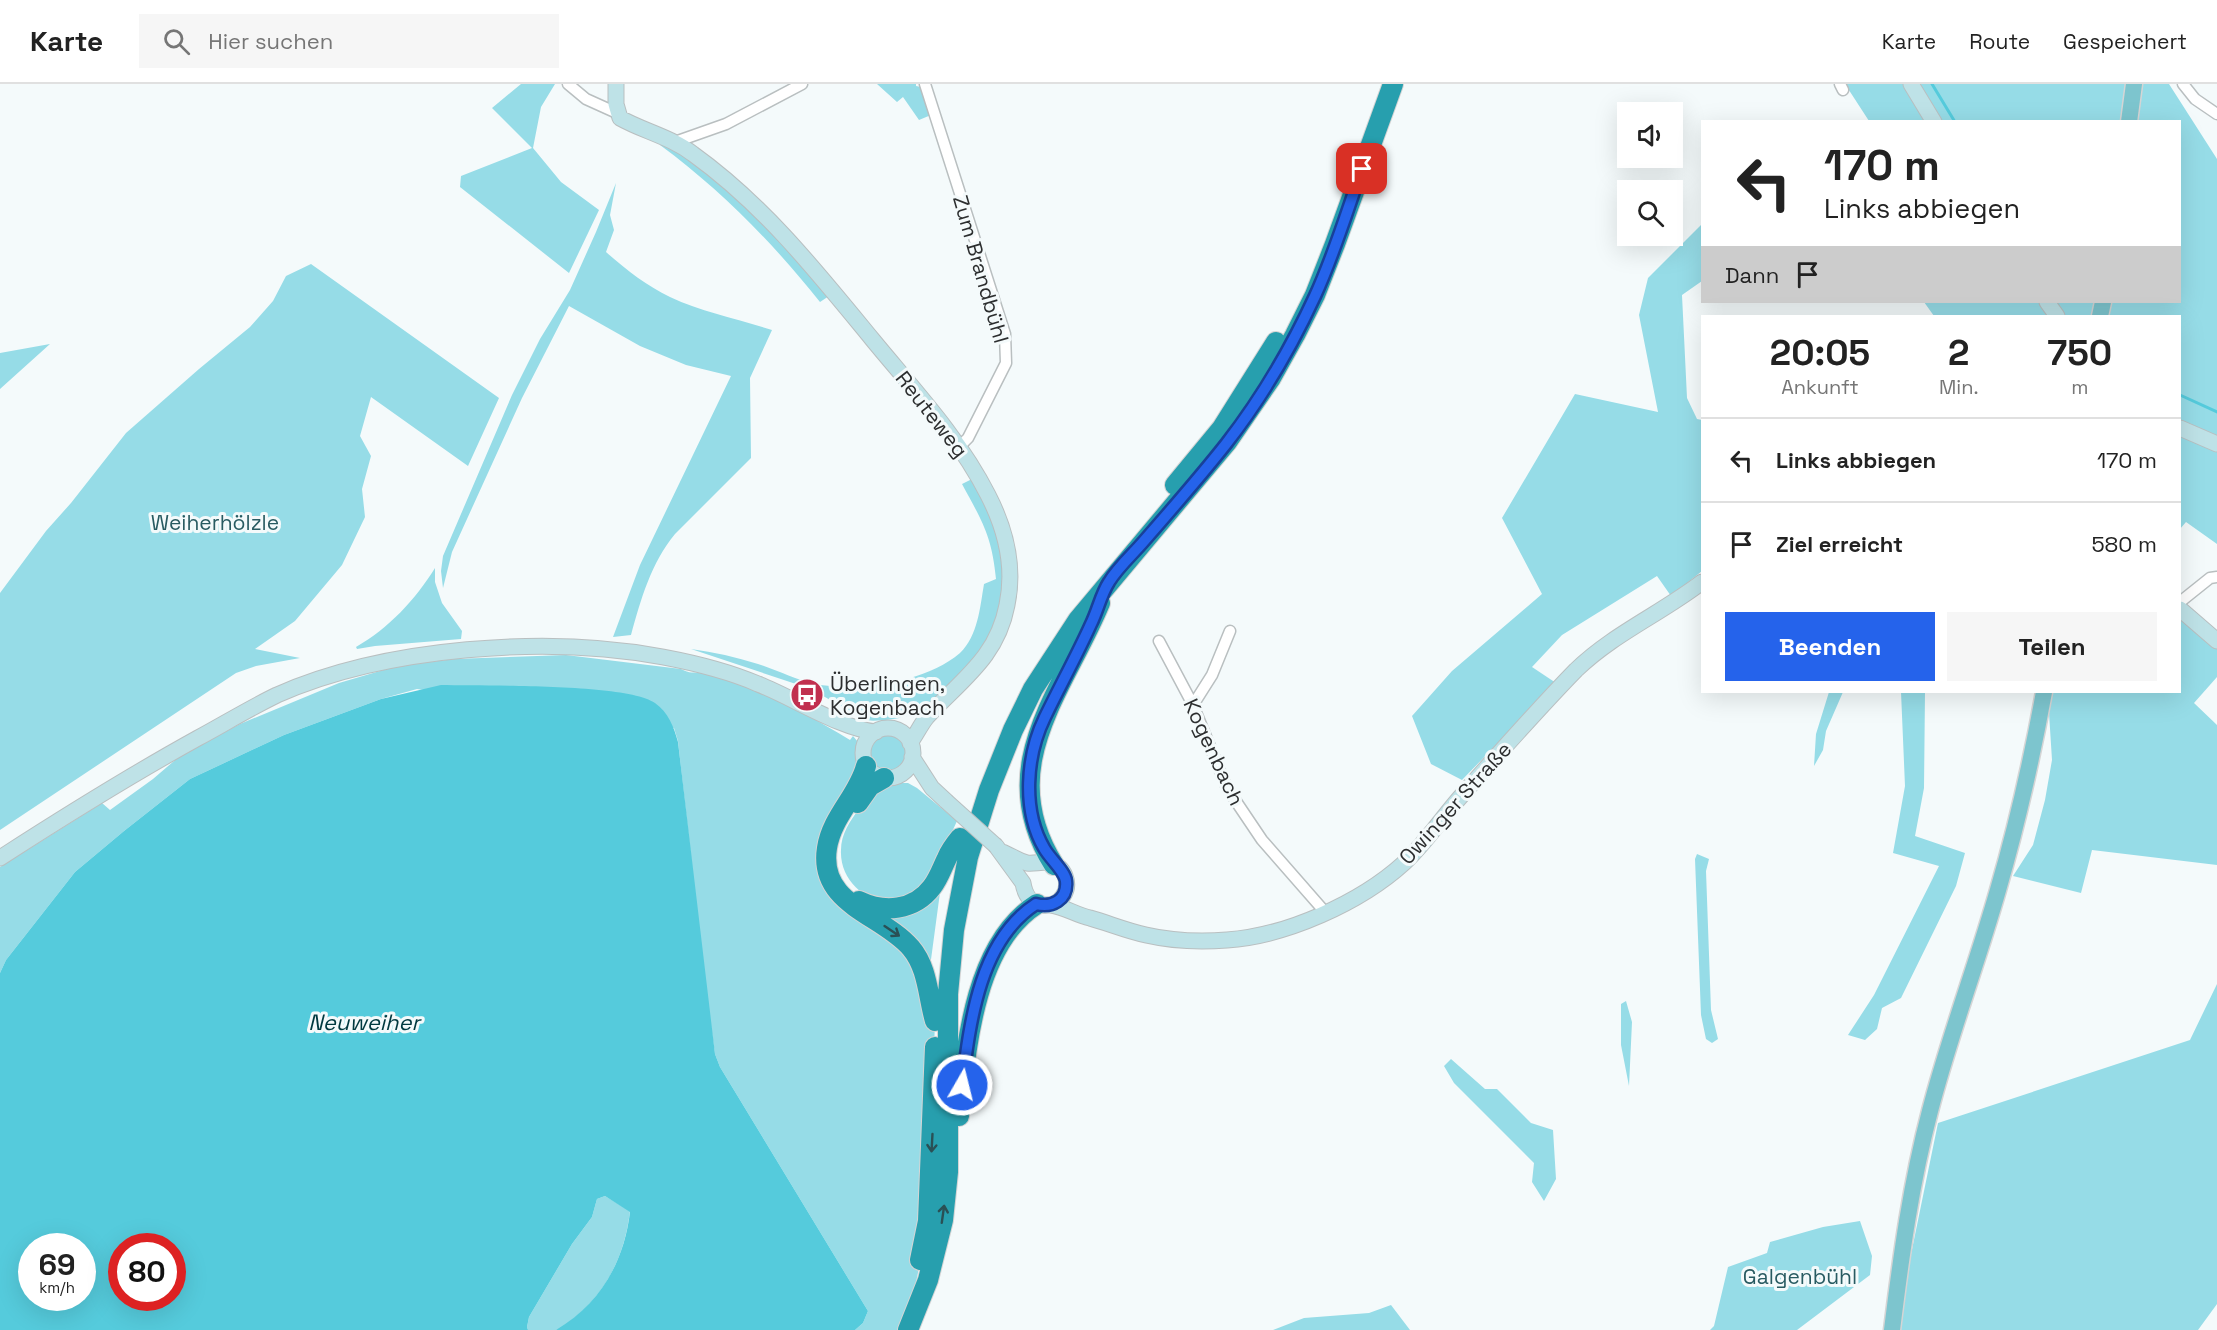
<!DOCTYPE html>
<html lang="de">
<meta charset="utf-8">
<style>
body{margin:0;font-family:"Space Grotesk",sans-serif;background:#f6f6f6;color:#222;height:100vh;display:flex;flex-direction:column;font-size:22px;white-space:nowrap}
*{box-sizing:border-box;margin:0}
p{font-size:20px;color:#767676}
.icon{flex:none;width:33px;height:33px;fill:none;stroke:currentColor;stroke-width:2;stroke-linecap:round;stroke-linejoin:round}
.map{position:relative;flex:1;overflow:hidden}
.drawer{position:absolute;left:1701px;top:231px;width:480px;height:378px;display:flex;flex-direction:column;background:#fff;border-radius:0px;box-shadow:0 6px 24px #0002}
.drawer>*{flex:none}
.top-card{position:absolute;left:1701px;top:36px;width:480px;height:183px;border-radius:0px;box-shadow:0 6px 24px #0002;background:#fff;color:#222;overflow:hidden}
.tools{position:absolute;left:1617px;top:18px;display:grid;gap:12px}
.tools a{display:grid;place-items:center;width:66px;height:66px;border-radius:0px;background:#fff;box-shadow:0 6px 24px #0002;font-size:30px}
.speed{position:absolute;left:18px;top:1149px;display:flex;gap:12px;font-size:30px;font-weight:700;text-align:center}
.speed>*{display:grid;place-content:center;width:78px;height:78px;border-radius:50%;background:#fff;box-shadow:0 6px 24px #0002;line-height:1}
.speed small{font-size:15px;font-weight:400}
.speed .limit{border:9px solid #d22;background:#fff;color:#111}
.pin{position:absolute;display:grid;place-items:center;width:51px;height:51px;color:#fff;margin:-26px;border-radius:12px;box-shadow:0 3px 9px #0006}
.me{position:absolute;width:66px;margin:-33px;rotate:8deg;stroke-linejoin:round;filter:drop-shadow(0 0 4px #0008)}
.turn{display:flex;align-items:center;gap:21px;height:126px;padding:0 24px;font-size:27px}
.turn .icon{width:78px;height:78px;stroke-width:2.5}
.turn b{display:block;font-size:42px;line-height:51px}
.then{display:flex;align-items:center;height:57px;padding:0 24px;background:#0003;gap:12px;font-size:22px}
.eta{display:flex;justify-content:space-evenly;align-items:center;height:102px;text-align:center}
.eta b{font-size:36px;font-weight:800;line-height:42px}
.primary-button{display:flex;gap:12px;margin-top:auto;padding:12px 24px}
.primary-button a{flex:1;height:69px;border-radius:0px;background:#2563eb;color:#fff;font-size:24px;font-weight:800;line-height:69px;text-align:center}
.primary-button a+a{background:#f6f6f6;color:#222}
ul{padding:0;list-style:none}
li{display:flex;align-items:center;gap:18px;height:84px;padding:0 24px;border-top:2px solid #e0e0e0}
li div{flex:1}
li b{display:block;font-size:22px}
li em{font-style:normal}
header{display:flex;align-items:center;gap:36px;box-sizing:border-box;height:84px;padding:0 30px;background:#fff;border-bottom:2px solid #e0e0e0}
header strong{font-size:28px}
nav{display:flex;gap:33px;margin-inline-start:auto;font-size:21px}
.search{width:420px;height:54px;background:#f6f6f6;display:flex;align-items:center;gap:15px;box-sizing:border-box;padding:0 21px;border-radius:0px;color:#767676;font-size:22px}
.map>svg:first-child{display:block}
</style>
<header>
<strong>Karte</strong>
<div class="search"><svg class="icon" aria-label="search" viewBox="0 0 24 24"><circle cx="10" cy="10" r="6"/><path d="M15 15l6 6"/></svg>Hier suchen</div>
<nav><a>Karte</a><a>Route</a><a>Gespeichert</a></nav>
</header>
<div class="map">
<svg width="2217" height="1246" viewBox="0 0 2217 1246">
<rect width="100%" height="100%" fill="#f4fafb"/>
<path fill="#96dce7" d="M521,0H555L541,23L533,64L561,98L599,126L569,189L460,103L461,92L532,64L492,24Z
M877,0H916V2L921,3L931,31L919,36L903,13L897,18Z
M1845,0H2169L2217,75V460L2186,438L2180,445V232H1934L1924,218H2180V38L1869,37Z
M664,59C701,82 734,109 765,139C788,162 808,188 829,212L820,218C773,159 721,106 660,61Z
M616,99L610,131L614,146L606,168C625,185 647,202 670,213C702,228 738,235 772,246L750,294L751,374L675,450C651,479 641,515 631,551L613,553L640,481L731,292L686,281L640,262L569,222L522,314L452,468L443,504L441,487L443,472L512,311L540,255L570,206L596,148Z
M1702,140V197L1682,211L1687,314L1697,335L1702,336V487L1671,512L1657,492L1562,551L1532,583L1556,599L1462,696L1431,680L1412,632L1452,587L1542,510L1502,434L1575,310L1658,328L1639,231L1648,194Z
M311,180L499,314L468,382L371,313L360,352L371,372L362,405L365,433L342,481L295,537L255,565L300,574L256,582L236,589L0,746V509L46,447L71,419L126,349L199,285L250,243L273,217L286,192Z
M50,260L0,305V269Z
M974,394C999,443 1015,494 991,547C989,554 986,562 982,568C965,594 936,614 913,634L909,631C901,635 874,638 865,636L811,605L691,565C714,568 736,573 758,580C777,586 796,596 815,600C858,608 925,599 960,569C978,552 980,523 984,500L996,495C992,452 982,437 962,400Z
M435,484V498L442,519L462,547L461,555L375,562L357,565L356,563C389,544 415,516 435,484Z
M2180,529L2217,562V593L2194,619L2217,641V781L2092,766L2081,809L2013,792L2033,761L2045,716L2052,676L2049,629L2052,608H2180Z
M566,571L681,585C690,590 693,588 703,589C714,590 728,596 738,600C777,615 814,634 850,656L853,652L863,664C872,642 897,638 910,659C910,666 912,677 908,683C907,687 852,717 843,723L831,795L899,852L935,937L928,1137L915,1204L903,1246H855L863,1239L868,1227L720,983L715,970L706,907L678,657L674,644L417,605L381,615L284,651L190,695L124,747L75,788L6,876L0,889V783L102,719L110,726L153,695L181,671L240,640L339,599L397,582L454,575Z
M1829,608H1843L1826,647L1823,666L1814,682L1816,650Z
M1901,608H1925L1924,704L1915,752L1965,769L1956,802L1901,914L1882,924L1877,945L1865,956L1848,951L1874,911L1939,782L1893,769L1905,702Z
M908,699L917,704L957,737C953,746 949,754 946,763C943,769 942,778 938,784C933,792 921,806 913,811C880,831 839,803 841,766C841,750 850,737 859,725C872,704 884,698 908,699Z
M1697,770L1709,775L1706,787L1711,926L1718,955L1712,959L1706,955L1701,931L1695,775Z
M941,801L930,883L877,828Z
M2217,900V1220L2198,1246H1900L1909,1180L1938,1039L2190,956Z
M1626,917L1632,938L1629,1002L1621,961V920Z
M1451,975L1485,1005H1497L1531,1039L1553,1046L1556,1095L1544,1117L1532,1098L1534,1079L1454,999L1444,982Z
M605,1112L630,1127C625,1168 610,1202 579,1230C573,1235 565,1244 556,1246C548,1246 536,1246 528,1246L527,1243L529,1233L572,1160L592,1133L597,1115Z
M1860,1137L1872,1172L1870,1191L1797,1246H1710L1714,1242L1728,1183L1767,1169L1770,1158L1823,1143Z
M1391,1221L1410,1246H1273L1304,1234L1369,1229Z"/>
<path fill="#55cbdc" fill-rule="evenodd" d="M441,601C482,602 628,599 655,619C668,628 674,643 678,658L715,970L720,983L868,1227L863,1239L855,1246H556C600,1220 624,1178 630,1128L605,1112L597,1115L592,1133L572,1160L529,1233L527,1243L528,1246H0V889L6,876L75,788L124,747L190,695L284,651L381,615ZM32,1162H82V1214H32ZM122,1162H172V1214H122Z"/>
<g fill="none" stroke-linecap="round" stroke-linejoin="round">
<path stroke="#55cbdc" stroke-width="3" d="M1932,0L1955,38
M2180,311L2217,328"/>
<g stroke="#b9bfc0" stroke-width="13">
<path id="street" d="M568,0L586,15L617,29
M925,0L1005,250L1006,279L968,354L959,363
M1840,0L1843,6
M2183,0L2195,15L2217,30
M675,58L726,40L802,0
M2180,518L2210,494L2217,493
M1159,557L1193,621L1227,704L1262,756L1325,828
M1193,621L1212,591L1230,547"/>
</g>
<g stroke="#b9bfc0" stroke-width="17">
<path id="secondary" d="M616,0V20L620,34C643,47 671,53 693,70C764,121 817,188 872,255C913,305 958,352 988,411C1005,444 1015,483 1007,521C997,574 961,596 927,633C921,640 916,651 910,659
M1911,0L1934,38
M2047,218L2057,232
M2180,344L2217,360
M2180,525L2217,557
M863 669a25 25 0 1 1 50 0a25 25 0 1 1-50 0Z
M912,673L932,704L946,717
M996,762L1023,799C1025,812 1033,823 1047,821C1054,821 1059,818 1063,812C1071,800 1065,782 1050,779C1042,777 1035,780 1027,779C1019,777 1010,771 1002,768
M0,774C65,732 131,691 198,654C224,640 250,624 277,611C385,563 547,551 663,573C695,579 728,587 758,600C792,613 841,645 876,648
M1051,821C1065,823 1076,831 1090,834C1108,839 1127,847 1146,851C1172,857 1201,858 1227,856C1286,852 1360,819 1404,779C1426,759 1443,732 1463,710C1500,668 1537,626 1576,586C1613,550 1662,529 1702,498"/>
</g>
<g stroke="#d5d5d5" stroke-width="19">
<path id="primary" d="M2129,38L2134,0
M2100,232L2103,218
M1892,1246C1901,1173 1911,1099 1930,1027C1949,953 1977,880 1998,806C2017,741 2032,674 2044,608"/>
</g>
<g stroke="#d5d5d5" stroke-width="22">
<path id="highway" d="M1175,401L1222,344L1276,258
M866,682C858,712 832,732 827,764C818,821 882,830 911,864C928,884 928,913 935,937
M858,719L870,702L884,694
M1054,781C992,683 1063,608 1100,519
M859,817C884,829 914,827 932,803C939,794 942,784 947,774C950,767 955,760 960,754
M959,1032C966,964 974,860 1037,820
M920,1176L928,1137L935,963
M908,1246L928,1196L943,1136L948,1088V910L954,846L968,773L989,706L1013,646L1033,605L1078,536L1227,358L1271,294L1295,251L1315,211L1335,160L1393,0"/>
</g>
<use href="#street" stroke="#fff" stroke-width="10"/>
<use href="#secondary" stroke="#bee2e7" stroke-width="15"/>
<use href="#primary" stroke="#7dc5ce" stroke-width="16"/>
<use href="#highway" stroke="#279fae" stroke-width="20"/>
<g stroke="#b9bfc0" stroke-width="17" stroke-linecap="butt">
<path id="secondary-bridge" d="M946,717L996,762"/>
</g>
<use href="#secondary-bridge" stroke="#bee2e7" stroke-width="15"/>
</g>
<defs><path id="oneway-shaft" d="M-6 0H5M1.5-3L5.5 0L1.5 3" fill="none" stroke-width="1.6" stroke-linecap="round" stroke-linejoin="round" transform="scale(1.5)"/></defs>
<g stroke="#2a5055">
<use href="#oneway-shaft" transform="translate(892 847) rotate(34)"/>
<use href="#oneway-shaft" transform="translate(932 1059) rotate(93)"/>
<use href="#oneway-shaft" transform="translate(943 1130) rotate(-82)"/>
</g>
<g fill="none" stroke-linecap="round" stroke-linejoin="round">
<g stroke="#184099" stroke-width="15">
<path id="route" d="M962,1001C970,939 979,857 1036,820C1052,824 1068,816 1066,797C1065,787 1050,775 1044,764C1022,726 1026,672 1045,633C1060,602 1077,571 1091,540C1098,526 1101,510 1109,498C1118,483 1133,470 1144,457C1172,425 1200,393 1226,360C1261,315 1291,264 1315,212C1334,171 1347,127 1362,85"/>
</g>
<use href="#route" stroke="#2563eb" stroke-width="10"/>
</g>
<defs>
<g id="bus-disc" transform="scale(1.725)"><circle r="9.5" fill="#c1304f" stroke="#f4fafb"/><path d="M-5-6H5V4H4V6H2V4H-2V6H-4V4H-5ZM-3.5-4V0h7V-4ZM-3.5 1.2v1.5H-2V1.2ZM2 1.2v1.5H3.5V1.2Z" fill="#fff"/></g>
</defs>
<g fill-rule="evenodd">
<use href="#bus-disc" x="807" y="611"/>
</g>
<g text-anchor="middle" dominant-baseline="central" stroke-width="6" stroke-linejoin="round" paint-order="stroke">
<g font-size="21" fill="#2c2e2f" stroke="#f4fafb">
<text transform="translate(981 185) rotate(74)">Zum Brandbühl</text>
<text transform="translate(932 330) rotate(52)">Reuteweg</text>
<text transform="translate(1214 668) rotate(65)">Kogenbach</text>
<text transform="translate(1455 719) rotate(-48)">Owinger Straße</text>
</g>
<g font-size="21" fill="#285b62" stroke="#f4fafb">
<text x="215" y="438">Weiherhölzle</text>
<text x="1800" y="1192">Galgenbühl</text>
</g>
<g font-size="21" fill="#2c2e2f" stroke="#f4fafb" text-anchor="start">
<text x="830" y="599">Überlingen,<tspan x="830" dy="24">Kogenbach</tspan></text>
</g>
<g font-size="22" font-style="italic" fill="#003940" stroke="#f4fafb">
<text x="364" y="938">Neuweiher</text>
</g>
</g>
</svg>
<div class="tools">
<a><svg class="icon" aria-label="sound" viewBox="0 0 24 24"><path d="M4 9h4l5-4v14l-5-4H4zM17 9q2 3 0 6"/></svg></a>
<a><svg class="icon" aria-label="search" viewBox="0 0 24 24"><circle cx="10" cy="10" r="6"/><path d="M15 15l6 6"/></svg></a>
</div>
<div class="speed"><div>69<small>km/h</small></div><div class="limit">80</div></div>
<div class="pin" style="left:1362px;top:85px;background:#d93025"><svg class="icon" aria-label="arrive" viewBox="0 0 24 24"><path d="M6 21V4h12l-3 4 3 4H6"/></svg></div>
<svg class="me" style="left:962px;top:1001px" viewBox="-20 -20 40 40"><circle r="17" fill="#2563eb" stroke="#fff" stroke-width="3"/><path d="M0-11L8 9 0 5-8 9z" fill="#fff"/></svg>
<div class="top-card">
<div class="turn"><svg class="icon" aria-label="left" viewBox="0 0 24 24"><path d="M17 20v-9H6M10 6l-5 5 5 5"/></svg><div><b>170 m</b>Links abbiegen</div></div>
<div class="then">Dann<svg class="icon" aria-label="arrive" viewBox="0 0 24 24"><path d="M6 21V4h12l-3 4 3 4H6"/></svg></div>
</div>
<section class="drawer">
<div class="eta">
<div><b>20:05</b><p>Ankunft</p></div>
<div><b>2</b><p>Min.</p></div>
<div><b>750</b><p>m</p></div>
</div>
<ul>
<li><svg class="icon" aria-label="left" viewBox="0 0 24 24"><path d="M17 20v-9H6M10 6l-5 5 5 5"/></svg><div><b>Links abbiegen</b></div><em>170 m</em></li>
<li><svg class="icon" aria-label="arrive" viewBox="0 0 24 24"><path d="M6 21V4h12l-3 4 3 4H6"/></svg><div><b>Ziel erreicht</b></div><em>580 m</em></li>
</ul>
<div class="primary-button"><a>Beenden</a><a>Teilen</a></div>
</section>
</div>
